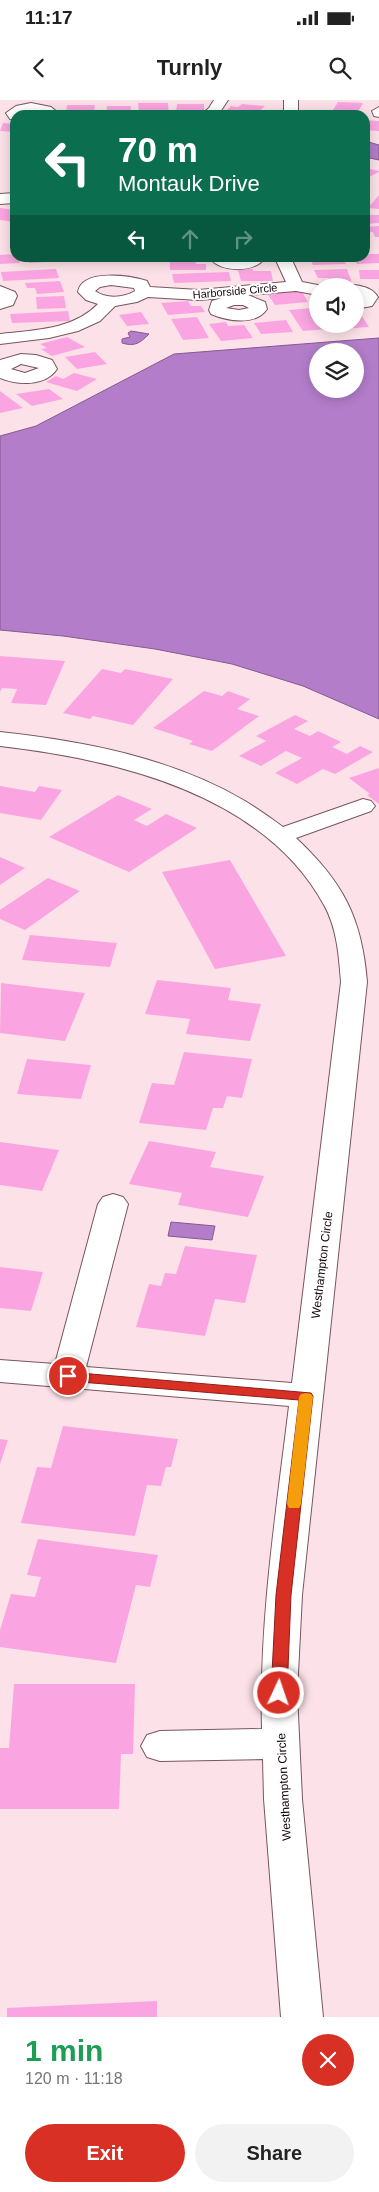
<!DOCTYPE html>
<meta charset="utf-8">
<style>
body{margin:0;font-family:Arial,sans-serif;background:#f2f2f2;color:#222;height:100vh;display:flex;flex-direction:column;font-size:19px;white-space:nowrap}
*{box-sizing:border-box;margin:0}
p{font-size:16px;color:#767676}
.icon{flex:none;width:28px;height:28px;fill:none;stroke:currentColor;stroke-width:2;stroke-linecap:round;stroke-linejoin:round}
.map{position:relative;height:1917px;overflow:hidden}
.drawer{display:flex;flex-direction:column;background:#fff;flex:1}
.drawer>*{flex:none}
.hud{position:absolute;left:10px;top:10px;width:360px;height:152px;border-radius:15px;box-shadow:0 2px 12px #0003;background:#0b6e4f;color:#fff;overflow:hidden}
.controls{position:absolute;left:309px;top:178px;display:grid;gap:10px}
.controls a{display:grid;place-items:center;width:55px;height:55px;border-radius:50%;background:#fff;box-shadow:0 2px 12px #0003;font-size:25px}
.pin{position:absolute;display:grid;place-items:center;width:42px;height:42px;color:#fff;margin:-21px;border:2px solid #fff;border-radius:50%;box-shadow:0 1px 5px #0007}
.me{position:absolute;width:55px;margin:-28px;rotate:3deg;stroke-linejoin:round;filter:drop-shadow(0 0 4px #0008)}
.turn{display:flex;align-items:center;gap:18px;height:105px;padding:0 25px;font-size:22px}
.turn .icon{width:65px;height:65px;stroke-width:2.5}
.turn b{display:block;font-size:35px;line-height:42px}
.lanes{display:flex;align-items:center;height:48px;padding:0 25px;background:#0003;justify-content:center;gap:25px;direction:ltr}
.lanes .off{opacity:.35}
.round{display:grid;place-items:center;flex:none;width:52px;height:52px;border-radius:26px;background:#f2f2f2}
.headline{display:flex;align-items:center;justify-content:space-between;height:85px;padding:0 25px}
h1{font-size:30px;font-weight:700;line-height:38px;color:#1e9e55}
.cta{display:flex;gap:10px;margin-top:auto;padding:10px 25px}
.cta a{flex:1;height:58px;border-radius:30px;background:#d93025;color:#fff;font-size:20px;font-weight:700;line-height:58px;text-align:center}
.cta a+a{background:#f2f2f2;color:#222}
.status{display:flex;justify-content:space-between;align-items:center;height:35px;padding:0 25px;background:#fff;direction:ltr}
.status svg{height:14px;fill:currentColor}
header{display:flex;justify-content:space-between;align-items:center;height:65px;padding:0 25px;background:#fff;font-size:22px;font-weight:700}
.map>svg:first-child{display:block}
</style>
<div class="status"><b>11:17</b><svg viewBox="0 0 49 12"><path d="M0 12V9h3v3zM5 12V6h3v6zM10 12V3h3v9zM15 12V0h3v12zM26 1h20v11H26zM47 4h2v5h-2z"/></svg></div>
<header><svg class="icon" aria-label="back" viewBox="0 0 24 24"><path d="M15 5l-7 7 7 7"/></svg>Turnly<svg class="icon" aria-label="search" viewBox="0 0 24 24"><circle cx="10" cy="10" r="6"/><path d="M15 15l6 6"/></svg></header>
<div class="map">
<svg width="379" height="1917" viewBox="0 0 379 1917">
<rect width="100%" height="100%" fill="#fce2e8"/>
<path fill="#b37dca" stroke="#845a91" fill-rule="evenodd" d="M365,41L379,45V60L365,57Z
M131,231L149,234C140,243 135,247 122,243V239L130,237L128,233Z
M379,238V619L303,586L232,564L155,549L63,536L0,530V336L36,326L174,254ZM318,251H355V289H318Z
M171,1122L215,1126L212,1140L168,1136Z"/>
<path fill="#faa5e1" d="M338,2L363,3L358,12L333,10Z
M138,3H168L169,15L139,12Z
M177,4H204V12H176Z
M242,4L265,6L256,14L226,11L231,6L238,7Z
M67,5H95L94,14H66Z
M107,6H131L130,15H106Z
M365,20L379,21V31L365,30Z
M3,23L15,24V32L0,31Z
M365,68L379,71V72L365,79Z
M379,95V109L368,108Z
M0,108L15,110V122L0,120Z
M365,115H379V123L365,124Z
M379,126V137H375L373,132H365V127Z
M15,154V158H19L20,163L0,164V155Z
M365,154H379V163L357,164L354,158H365Z
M28,158H60L61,161L29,163Z
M69,158H93L94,160L70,161Z
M310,158H343L346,164L313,165Z
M170,159H195L196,164H206V170H170Z
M56,169L59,178L3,181L1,172Z
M253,169V171H271L273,181H241L238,170Z
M347,169L352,183L331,184L329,178H318L314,170Z
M359,170H379V179H360Z
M229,172L231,181L174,183L172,174Z
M60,181L64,192L37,194L35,188H27L25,183Z
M301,190L308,202L275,205L267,193Z
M64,196L66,208L37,209L36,197Z
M188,201L191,206H201L205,212L168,215L161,203Z
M313,208L318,215V224H324L327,229L303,231L289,210Z
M355,210H358L369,227L338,229L335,224H355Z
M68,211L70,221L12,223L10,214Z
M141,212L149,224L127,226L119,215Z
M197,217L209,238L183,240L171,219Z
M286,220L293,232L261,234L254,223Z
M226,222L228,226L244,225L253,238L221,241L209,224Z
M67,237L85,247L52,256L41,249L47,248L40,244Z
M95,252L107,264L77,269L65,257Z
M74,273L97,279L77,291L46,282L56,276L63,279Z
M49,289L63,299L32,306L16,294Z
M0,291L23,308L0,313Z
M0,556L65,561L46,605L11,603L17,589L2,588L0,592Z
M102,569L121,573L125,569L173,579L133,625L93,616L90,619L63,613Z
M204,591L222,596L228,591L250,599L237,609L259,616L212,651L189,644L193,641L153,628Z
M295,615L308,621L294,629L310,636L318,631L341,642L332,647L347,654L360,646L373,652L335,674L323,669L297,684L275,673L302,658L286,651L261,666L239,656L266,641L256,636Z
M379,668V704L367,695L370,694L349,678Z
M0,686L35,692L39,686L62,690L41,720L0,713Z
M118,695L152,709L134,720L147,726L166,714L197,728L129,772L49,737Z
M0,757L25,768L0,785Z
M230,760L286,856L215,869L162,772Z
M48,778L80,791L25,830L0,819V810Z
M30,835L117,843L110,867L22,860Z
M157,880L231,888L228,900L261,904L250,941L186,934L190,919L145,914Z
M1,883L85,893L65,941L0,933Z
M184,952L252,959L242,998L227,996L223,1008H213L206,1030L139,1023L152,983L174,985Z
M27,959L91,965L81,999L17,994Z
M149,1041L216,1052L210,1067L264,1076L248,1117L178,1105L182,1093L129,1084Z
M0,1042L59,1050L42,1091L0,1085Z
M185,1146L257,1155L245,1203L215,1199L205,1236L136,1227L149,1184L161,1186L165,1173L176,1174Z
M0,1167L43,1172L31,1211L0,1208Z
M63,1326L178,1339L171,1367H166L161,1386L147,1385L135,1436L21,1423L37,1367L51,1368Z
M0,1339L8,1340L0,1364Z
M38,1439L158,1455L150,1487L136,1485L116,1563L0,1547V1530L11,1494L35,1497L41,1477L27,1475Z
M14,1584H135L133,1654H121L119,1709H0V1648H9Z
M157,1901V1917H7V1908Z"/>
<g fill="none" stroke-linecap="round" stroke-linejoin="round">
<g stroke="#78555f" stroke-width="2">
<path id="minor" d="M214,0H228L218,15H201L209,8Z
M284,0H298V10L295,15H281L284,10Z
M31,3L51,7L57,12L56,15L26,12L21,15H15V20L10,19L6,13L16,6Z
M379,7V17L374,16L372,11Z
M15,93V103L0,104V94Z
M210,158H265C255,173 220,173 210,158Z
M275,158H291L302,182L323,186H318V195L296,191L248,195L265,202L267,209C256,226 227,221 211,214L209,210L212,201L222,198L199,200L148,197L137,202L115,206L100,221L78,231L49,238L0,244V234C34,230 73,230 98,204L86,200L78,192C82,168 131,176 147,181L150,187L199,190L286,182ZM111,185L134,188L135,191C123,198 106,199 95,191L100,187ZM234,205H243L249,208L239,210L226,208Z
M355,185C365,187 372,188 378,197L372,206L355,209V199L361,197L355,195V186H350Z
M0,186L15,192L17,196L13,205L0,209Z
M21,254L36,255L52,260L57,269C45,287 17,285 0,278V260ZM21,264L39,268L25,273L11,269Z
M0,632C84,641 172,658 245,701C258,709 271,718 283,727L363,699L371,701L375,706L371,711L296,738C343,782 362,818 367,882L302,1495L297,1593L302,1699L323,1917H281L264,1699L263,1659L160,1661L147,1657L141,1646L147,1635L160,1631L262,1629C259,1521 276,1413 289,1306L0,1282V1260L55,1264L98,1104L103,1097L113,1094L123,1097L128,1104L86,1267L292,1283L341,882C339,856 337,828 324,805C264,694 115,659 0,646Z"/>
</g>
<use href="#minor" fill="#fff" fill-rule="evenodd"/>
</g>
<path fill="#d93025" stroke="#8d1f18" d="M68,1272L311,1293L313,1296L291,1495L287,1593L284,1598L279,1599L274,1598L271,1593L276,1495L299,1300L68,1281L63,1280L61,1276L63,1273Z"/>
<path fill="#f59e0b" d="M306,1293L311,1294L313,1297L301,1404L299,1408H289L287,1404L299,1297L301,1294Z"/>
<g text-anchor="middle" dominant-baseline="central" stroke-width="4" stroke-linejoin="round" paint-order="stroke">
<g font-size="11" fill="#15080c" stroke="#fff">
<text transform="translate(235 191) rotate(-5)">Harborside Circle</text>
</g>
<g font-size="12" fill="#15080c" stroke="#fff">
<text transform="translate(322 1165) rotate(-83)">Westhampton Circle</text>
<text transform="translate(284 1687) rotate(-93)">Westhampton Circle</text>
</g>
</g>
</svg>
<div class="controls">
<a><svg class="icon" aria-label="sound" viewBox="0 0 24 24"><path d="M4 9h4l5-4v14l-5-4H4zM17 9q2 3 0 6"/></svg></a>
<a><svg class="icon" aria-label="layers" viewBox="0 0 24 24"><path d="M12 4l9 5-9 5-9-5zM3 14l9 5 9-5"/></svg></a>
</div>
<div class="pin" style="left:68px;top:1276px;background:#d93025"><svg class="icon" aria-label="arrive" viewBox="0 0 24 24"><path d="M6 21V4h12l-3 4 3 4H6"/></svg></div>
<svg class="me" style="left:279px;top:1593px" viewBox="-20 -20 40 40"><circle r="17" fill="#d93025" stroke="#fff" stroke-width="3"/><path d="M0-11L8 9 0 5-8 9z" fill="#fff"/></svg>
<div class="hud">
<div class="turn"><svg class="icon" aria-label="left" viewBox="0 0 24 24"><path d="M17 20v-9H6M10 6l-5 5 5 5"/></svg><div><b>70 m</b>Montauk Drive</div></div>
<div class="lanes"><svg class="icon" aria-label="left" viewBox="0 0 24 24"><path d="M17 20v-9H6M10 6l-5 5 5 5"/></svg><svg class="icon off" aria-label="ahead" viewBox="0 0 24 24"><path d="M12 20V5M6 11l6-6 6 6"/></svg><svg class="icon off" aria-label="right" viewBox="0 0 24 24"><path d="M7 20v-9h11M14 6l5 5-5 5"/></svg></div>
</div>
</div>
<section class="drawer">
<div class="headline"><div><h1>1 min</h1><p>120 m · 11:18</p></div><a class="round" style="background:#d93025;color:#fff"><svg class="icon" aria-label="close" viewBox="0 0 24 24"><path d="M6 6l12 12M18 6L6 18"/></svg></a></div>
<div class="cta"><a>Exit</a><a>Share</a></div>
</section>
